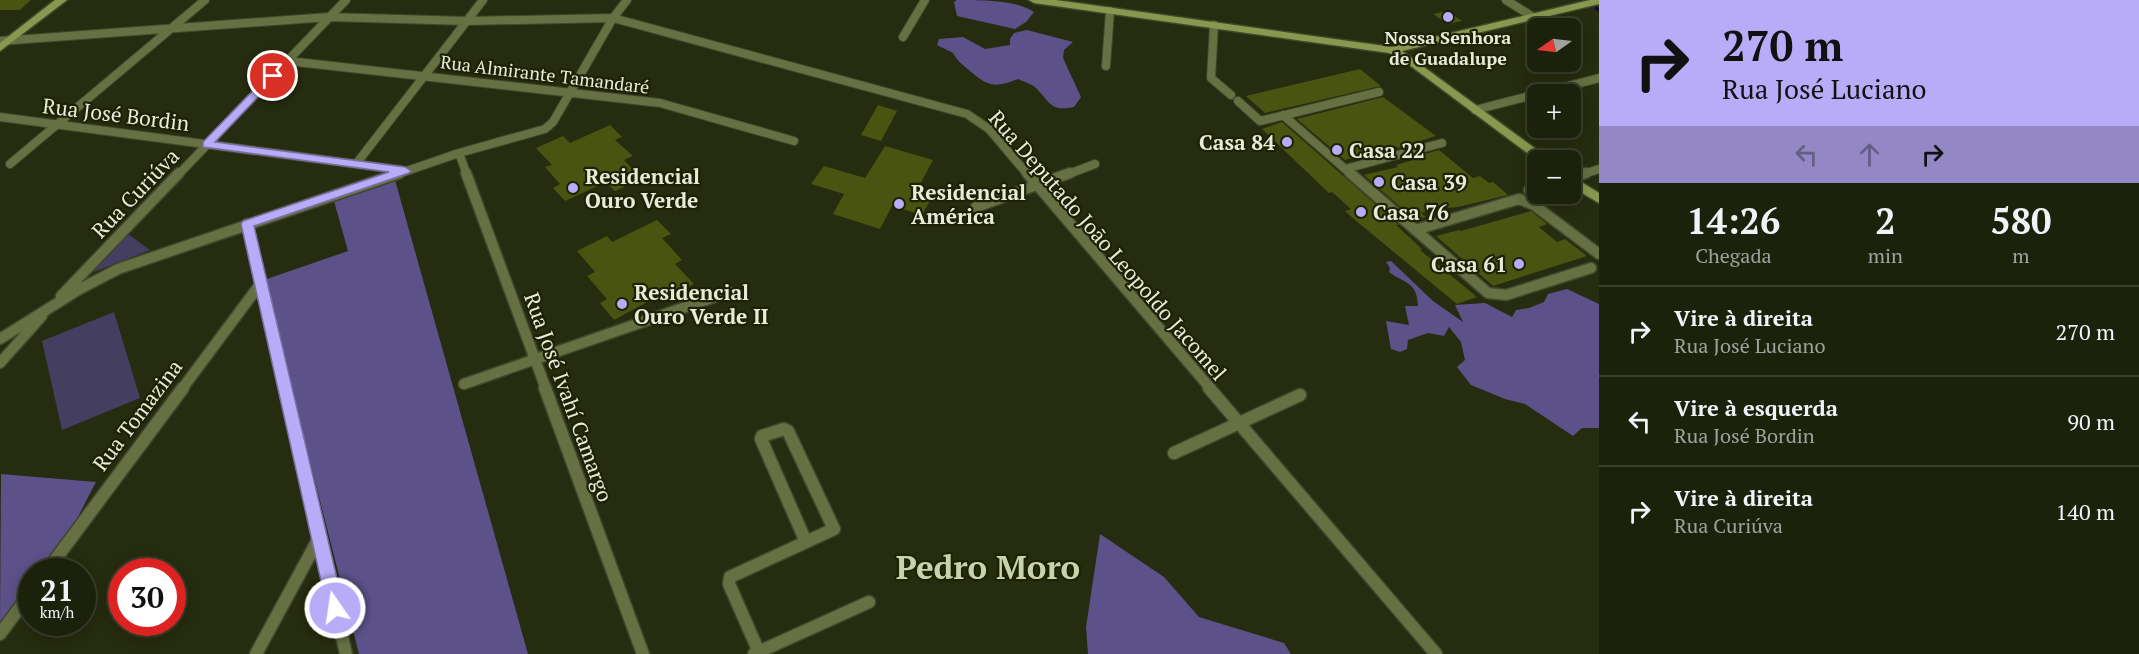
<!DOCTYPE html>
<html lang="pt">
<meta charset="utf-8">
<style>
body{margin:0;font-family:"PT Serif",serif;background:#252914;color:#f1f3f6;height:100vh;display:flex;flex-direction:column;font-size:22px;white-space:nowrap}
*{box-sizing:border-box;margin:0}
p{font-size:20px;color:#a0a39d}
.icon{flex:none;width:33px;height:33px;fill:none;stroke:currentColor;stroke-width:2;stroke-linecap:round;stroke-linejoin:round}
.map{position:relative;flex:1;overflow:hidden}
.sheet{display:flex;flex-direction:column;background:#1c210b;width:540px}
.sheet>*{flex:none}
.hud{background:#b8abf7;color:#111;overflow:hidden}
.needle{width:39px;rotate:256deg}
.buttons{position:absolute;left:1527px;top:18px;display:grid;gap:12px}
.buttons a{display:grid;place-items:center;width:54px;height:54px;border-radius:9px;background:#1c210b;box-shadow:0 3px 15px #0003,0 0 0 2px #3a3e2c;font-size:30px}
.speed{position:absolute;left:18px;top:558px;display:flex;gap:12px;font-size:30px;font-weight:700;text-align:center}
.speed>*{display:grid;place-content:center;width:78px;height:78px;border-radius:50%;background:#1c210b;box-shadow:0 3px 15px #0003,0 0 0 2px #3a3e2c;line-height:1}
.speed small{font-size:15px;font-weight:400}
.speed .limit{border:9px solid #d22;background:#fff;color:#111}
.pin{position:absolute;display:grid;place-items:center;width:51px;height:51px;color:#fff;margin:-26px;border:3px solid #fff;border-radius:50%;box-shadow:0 2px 6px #0007}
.me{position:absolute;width:66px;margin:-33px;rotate:347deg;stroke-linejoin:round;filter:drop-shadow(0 0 4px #0008)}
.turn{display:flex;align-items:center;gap:21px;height:126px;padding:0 24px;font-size:27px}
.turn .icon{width:78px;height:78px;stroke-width:2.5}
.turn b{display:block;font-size:42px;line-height:51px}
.lanes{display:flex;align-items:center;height:57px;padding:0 24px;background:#0003;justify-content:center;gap:30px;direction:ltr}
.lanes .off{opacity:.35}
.eta{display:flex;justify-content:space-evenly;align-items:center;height:102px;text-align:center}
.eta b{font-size:36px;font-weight:600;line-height:42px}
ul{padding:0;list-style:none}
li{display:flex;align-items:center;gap:18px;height:90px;padding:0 24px;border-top:2px solid #3a3e2c}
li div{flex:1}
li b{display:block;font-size:22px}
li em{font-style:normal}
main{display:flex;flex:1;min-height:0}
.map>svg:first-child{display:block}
</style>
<main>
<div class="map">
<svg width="1599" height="654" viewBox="0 0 1599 654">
<rect width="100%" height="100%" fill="#262c0f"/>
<path fill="#443e61" d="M128,234L150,250L86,275Z
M114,312L140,398L62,430L42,341Z"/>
<path fill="#5c5189" d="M957,0C979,0 1018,0 1034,12L1026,22L1015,29L957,16L954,2Z
M1027,30L1073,42L1064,50L1063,58L1081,97L1074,107C1050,112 1050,102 1036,88C1032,84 1024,82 1018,79C994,88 989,87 970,71C963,65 957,61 953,53L937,45L939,39L963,37L985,49L1010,45V39L1014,33Z
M395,180L528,654H359L264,280L348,251L334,201Z
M1391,261L1433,301L1463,322L1455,305L1485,303L1512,317L1516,310L1529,308L1544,302L1548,294L1567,289L1599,304V428H1582L1573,436L1525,404L1505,399L1471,385L1457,367L1465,360L1461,342L1449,327L1444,336L1428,333L1408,340L1407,349L1400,352L1391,349L1386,321L1409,325L1405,306H1418C1417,281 1405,284 1389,272L1390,268L1386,262Z
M1,474L96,482L71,530L40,571L32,572L31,583L0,625Z
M1100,534L1164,577L1199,617L1284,643L1291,654H1088L1086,627Z"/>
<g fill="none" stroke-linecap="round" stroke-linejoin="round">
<path stroke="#18083a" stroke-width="3" d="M1596,8L1599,10"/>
</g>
<path fill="#495411" d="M0,0H31L20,10H0Z
M1447,11L1462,21L1448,24L1433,14Z
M1360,69L1381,86L1265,113L1246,96Z
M1383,97L1436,136L1398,148L1395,146L1345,160L1297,119Z
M878,105L897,111L881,141L861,135Z
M1282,122L1399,225H1396L1422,249L1420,250L1477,297L1457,304L1355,220L1345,211L1351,209L1332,192L1329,193L1262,129Z
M610,125L622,137L615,140L633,156L624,160L642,179L615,191L606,182L565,201L553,188L560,184L545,167L552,165L536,148L563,136L570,143Z
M885,146L933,160L916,192L932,197L922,215L892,206L880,229L833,214L844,194L811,184L824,166L865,178Z
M1439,150L1473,178L1480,176L1489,183L1493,182L1508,195L1458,207L1448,208L1445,206L1421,213L1426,217L1415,220L1364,175L1398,167L1396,165L1413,160L1410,158Z
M1531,211L1547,224L1539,227L1557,242L1565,239L1587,256L1493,286L1436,236L1459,230L1461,231Z
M657,220L671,234L662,238L682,260L675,264L694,284L665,300L660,295L614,320L600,303L607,299L587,276L595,272L577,251L607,236L612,242Z"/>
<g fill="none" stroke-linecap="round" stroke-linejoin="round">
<g stroke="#41472b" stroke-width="10">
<path id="street-far2" d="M1506,0L1533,17
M1214,25L1211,78L1231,95
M903,37L925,0
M0,41L329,17L467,21L613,18L967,114L989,129L1028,175
M288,61L660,103L794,141
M1106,66L1110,11
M1238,101L1260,121L1379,92
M1475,110L1599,78
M1283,115L1352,175
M0,117L401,170
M459,153L467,175
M10,164L205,0
M356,164L483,0
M1345,169L1442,143
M178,175L346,0
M395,175L459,153L545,129L553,122L613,18L627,0
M1066,175L1095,164
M1581,175L1599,169"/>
</g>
<g stroke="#41472b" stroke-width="13">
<path id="street-far1" d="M466,173L546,389
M1027,173L1211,389
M1350,173L1488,293L1506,295L1591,268
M1570,178L1586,173
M1529,190L1538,187
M976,207L1070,173
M247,224L285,389
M1415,230L1519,199L1534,205L1599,254
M61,296L179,173
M0,339L78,290L118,269L400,173
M0,363L42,316
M464,384L729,292
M182,389L261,283"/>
</g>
<g stroke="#41472b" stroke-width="15">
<path id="street" d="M285,388L346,654
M545,388L643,654
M1209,388L1436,654
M784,429L788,431L834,529L806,542L761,439L762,436Z
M1174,453L1300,395
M46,572L183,388
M0,634L32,591
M759,652L729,584L730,577L806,542
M256,654L319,538
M754,654L869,602"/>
</g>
<g stroke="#41472b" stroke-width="3">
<path id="secondary" d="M55,0H67L0,51V43Z
M1029,0H1056L1392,47L1590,0H1599V4L1402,51L1551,160L1538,161L1400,58L1389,53L1034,3Z
M1570,175L1599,193V203L1570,186Z"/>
</g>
<use href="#street-far2" stroke="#667043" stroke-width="8"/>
<use href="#street-far1" stroke="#667043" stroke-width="10"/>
<use href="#street" stroke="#667043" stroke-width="12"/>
<use href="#secondary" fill="#89984e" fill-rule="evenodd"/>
</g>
<path fill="#b8abf7" stroke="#786fa1" stroke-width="1.5" d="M273,73L278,76L276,78L215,142L405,167L411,171L409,173L254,226L344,608L341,613L335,616L329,613L327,608L241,224L243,221L389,172L203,147V142L269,74Z"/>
<g fill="#b8abf7" stroke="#1d2205" stroke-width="2">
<circle cx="1448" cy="17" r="6"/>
<circle cx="1287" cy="142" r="6"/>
<circle cx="1337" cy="150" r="6"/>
<circle cx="1379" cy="182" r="6"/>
<circle cx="573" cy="188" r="6"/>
<circle cx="899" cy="204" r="6"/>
<circle cx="1361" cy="212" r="6"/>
<circle cx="1519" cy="264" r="6"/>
<circle cx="622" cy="304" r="6"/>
</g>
<g text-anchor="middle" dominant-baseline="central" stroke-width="4.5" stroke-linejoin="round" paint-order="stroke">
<g font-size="18" font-weight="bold" fill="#e7ecda" stroke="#1d2205">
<text x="1448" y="37">Nossa Senhora<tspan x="1448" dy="21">de Guadalupe</tspan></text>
</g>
<g font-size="18" fill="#e7ecda" stroke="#1d2205">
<text transform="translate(545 74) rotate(7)">Rua Almirante Tamandaré</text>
</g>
<g font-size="21" fill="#e7ecda" stroke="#1d2205">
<text transform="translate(116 114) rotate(7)">Rua José Bordin</text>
<text transform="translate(135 193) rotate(-46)">Rua Curiúva</text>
<text transform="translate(1108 245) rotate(49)">Rua Deputado João Leopoldo Jacomel</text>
<text transform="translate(569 397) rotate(70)">Rua José Ivahí Camargo</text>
<text transform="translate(137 415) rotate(-53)">Rua Tomazina</text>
</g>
<g font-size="21" font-weight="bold" fill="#e7ecda" stroke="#1d2205" text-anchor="start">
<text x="1275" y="142" text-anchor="end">Casa 84</text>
<text x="1349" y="150">Casa 22</text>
<text x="585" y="176">Residencial<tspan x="585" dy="24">Ouro Verde</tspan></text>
<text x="1391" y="182">Casa 39</text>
<text x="911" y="192">Residencial<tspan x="911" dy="24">América</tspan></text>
<text x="1373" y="212">Casa 76</text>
<text x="1507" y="264" text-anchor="end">Casa 61</text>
<text x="634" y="292">Residencial<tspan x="634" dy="24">Ouro Verde II</tspan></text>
</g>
<g font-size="33" font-weight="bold" fill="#c9d2af" stroke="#1d2205">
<text x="988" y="566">Pedro Moro</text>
</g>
</g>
</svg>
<div class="buttons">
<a><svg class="needle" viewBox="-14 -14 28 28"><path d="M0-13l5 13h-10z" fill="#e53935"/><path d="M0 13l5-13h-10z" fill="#a0a39d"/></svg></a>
<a>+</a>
<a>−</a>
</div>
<div class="speed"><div>21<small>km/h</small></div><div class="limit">30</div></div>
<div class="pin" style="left:273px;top:76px;background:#d93025"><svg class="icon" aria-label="arrive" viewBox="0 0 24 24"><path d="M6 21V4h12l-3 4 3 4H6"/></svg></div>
<svg class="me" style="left:335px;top:608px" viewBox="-20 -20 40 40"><circle r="17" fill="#b8abf7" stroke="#fff" stroke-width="3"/><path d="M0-11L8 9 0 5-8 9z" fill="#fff"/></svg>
</div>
<section class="sheet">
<div class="hud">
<div class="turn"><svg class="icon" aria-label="right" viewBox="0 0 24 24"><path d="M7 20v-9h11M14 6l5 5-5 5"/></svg><div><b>270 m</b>Rua José Luciano</div></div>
<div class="lanes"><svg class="icon off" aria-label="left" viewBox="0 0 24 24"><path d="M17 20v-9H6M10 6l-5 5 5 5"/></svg><svg class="icon off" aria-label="ahead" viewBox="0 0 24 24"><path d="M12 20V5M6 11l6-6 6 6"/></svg><svg class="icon" aria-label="right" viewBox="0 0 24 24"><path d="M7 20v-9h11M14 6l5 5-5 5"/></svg></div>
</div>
<div class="eta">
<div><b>14:26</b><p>Chegada</p></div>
<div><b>2</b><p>min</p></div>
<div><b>580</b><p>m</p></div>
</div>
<ul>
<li><svg class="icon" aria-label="right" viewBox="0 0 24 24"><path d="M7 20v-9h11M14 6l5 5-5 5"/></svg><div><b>Vire à direita</b><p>Rua José Luciano</p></div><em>270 m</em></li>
<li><svg class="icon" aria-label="left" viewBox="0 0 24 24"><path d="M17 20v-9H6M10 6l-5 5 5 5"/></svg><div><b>Vire à esquerda</b><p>Rua José Bordin</p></div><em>90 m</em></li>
<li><svg class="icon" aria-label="right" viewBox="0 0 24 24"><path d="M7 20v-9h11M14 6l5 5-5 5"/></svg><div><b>Vire à direita</b><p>Rua Curiúva</p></div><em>140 m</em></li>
</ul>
</section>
</main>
